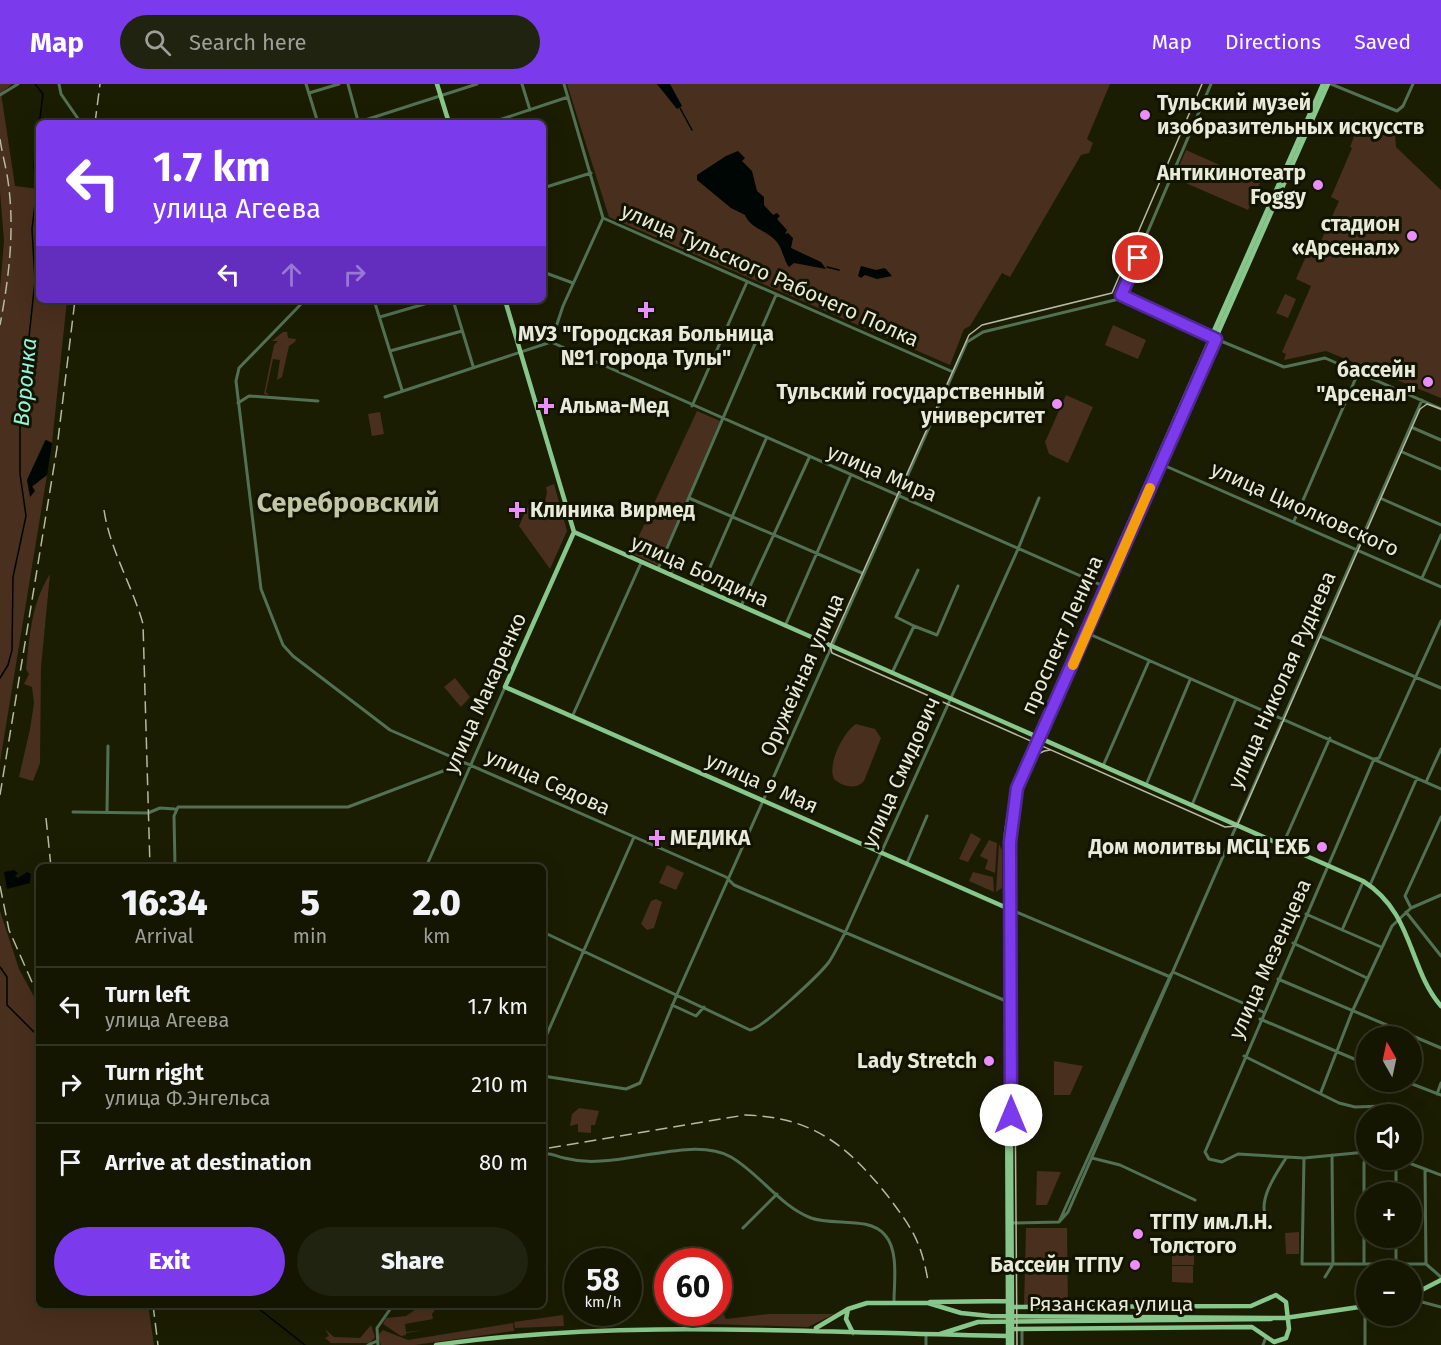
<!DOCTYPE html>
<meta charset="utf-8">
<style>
body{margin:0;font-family:"Fira Sans",sans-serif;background:#212311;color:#f1f3f6;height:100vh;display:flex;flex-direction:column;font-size:22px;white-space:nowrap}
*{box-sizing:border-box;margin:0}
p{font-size:20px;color:#9d9f99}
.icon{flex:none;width:33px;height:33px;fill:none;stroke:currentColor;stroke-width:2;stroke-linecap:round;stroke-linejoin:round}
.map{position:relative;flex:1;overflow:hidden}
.sheet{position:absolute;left:36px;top:780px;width:510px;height:444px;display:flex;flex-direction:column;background:#141602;border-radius:9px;box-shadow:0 6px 24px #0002,0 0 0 2px #333524}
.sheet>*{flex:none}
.banner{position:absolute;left:36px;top:36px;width:510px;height:183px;border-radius:9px;box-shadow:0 6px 24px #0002,0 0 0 2px #333524;background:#7c3aed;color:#fff;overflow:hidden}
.needle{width:39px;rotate:351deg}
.tools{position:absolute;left:1356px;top:942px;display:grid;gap:12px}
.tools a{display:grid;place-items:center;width:66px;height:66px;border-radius:50%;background:#141602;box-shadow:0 6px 24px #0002,0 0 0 2px #333524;font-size:30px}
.speed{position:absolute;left:564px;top:1164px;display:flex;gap:12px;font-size:30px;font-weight:700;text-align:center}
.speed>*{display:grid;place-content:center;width:78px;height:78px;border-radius:50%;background:#141602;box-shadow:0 6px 24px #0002,0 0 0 2px #333524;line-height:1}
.speed small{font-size:15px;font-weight:400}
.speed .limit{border:9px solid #d22;background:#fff;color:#111}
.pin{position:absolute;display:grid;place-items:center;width:51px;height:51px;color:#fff;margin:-26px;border:3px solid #fff;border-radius:50%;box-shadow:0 2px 6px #0007}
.me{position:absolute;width:66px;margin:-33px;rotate:0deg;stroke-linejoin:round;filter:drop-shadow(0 0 4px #0008)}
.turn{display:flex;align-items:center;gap:21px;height:126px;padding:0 18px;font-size:27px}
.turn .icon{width:78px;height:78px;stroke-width:2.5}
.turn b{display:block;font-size:42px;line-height:51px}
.lanes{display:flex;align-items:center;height:57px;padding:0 18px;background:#0003;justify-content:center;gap:30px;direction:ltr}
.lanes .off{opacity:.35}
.eta{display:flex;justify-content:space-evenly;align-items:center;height:102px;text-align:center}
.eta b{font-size:36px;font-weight:800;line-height:42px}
.button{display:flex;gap:12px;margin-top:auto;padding:12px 18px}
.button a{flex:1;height:69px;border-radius:36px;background:#7c3aed;color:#fff;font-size:24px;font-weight:800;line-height:69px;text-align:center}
.button a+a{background:#212311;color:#f1f3f6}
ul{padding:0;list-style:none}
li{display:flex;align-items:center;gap:18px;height:78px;padding:0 18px;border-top:2px solid #333524}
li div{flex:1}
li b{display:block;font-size:22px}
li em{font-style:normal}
header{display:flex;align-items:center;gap:36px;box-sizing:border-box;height:84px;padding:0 30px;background:#7c3aed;color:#fff}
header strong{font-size:28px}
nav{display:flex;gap:33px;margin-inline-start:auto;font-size:21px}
.search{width:420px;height:54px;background:#212311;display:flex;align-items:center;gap:15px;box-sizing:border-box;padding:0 21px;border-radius:33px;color:#9d9f99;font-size:22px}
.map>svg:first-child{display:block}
</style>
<header>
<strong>Map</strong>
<div class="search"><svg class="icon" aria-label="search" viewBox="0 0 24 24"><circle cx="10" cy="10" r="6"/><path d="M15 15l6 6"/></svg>Search here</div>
<nav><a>Map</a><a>Directions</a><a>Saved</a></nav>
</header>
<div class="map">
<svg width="1441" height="1261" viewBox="0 0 1441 1261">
<rect width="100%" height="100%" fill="#1b1d02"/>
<path fill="#492f1d" d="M0,0H12L1,9L15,102L39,105L36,155L39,156V216H67L52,359L45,356L27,396L32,403L47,391L0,678V205L4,157L0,107Z
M567,0H1110L1087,55L1093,59L1089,69L1081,71L1010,193L1002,189L970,242L964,245L950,281L609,133Z
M1370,41L1395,50L1396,63L1441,106V314L1326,267L1284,276L1286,270L1282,268L1311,202L1296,195L1307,170L1310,171L1311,161L1317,164L1320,159L1339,117L1331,113L1352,64L1350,63L1356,47Z
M1186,66L1260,99L1248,126L1174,94Z
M1285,210L1296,215L1288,234L1276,229Z
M1113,241L1146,256L1138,275L1105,261Z
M283,248H287L288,254L296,255L295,258L289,262L282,293L277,296L280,276L273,275L266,308L269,311L264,310L274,261L278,257H272Z
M1066,311L1093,323L1068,379L1049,370L1045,358Z
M697,327L720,337L657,484V481L631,469Z
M380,328L384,350L372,352L368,330Z
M554,400L567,447L550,485L519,442L529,420L543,425L547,409L546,403Z
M50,490L41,583L40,679L33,697L19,693L30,645L34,619L32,603L24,600L29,590L26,585C30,551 31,520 50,490Z
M455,594L470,613L461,623L444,603Z
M856,640L875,645L881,654L864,697C856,706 843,703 834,695C827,681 843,648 856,640Z
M971,749L981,755L968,778L959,775Z
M989,756L997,759L995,789L985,785L988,776L980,772Z
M999,760L1002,766V804L996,808Z
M667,781L684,789L676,806L659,799Z
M973,788L993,793L994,808L969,797Z
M656,815L662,818L654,844L647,846L641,840L651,817Z
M0,827L19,885L39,922V1221H148L154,1261H0Z
M1054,977L1083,982L1070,1011H1054Z
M579,1024L599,1027L595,1041H591V1049L578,1048V1040L570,1042L572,1030Z
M1037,1087L1061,1088L1047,1121H1036Z
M1026,1144H1067L1068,1222L1024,1223Z
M1299,1148V1170H1286L1285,1149Z
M1172,1165H1194V1181H1172Z
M1172,1182H1193V1199L1172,1198Z
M422,1221H442L443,1225L469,1221L435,1226L432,1230L433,1235L405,1240L406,1248L425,1246L406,1249V1251L401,1252L383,1240L386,1234L406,1232Z
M708,1229H723L726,1235L769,1230H834L808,1243L711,1240Z
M563,1231L564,1242L515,1244L514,1238Z
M513,1239L514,1247L415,1261H381L378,1251L383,1246L408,1256Z
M371,1241L375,1253L370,1259H331L325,1254L329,1252L325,1245L334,1253L360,1254Z"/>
<path fill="#000604" d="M657,0H670L682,22L677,25Z
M738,67L745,74L742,77L752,87L757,107L764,113V121L773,131L777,129L780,132L777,135L787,146L785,150L788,149L793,154L791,164L821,178L826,185L794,179L789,183C783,175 783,165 776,157C766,146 751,145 745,131L731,124L697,96V91L726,72Z
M861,182L876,186L885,184L892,192L877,195L865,191L861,194L858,192Z
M46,356L52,359L47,391L32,402L35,407L30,413L27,396Z
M14,786L18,789L15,792L18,794L27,788L31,790L30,799L7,805L4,788Z"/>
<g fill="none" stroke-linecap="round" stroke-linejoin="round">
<path stroke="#000604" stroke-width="1.5" d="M680,24L692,46
M827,183L839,186
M0,594L8,581L12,566L13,493L26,432L20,390V337L35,197L32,145L36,111L34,81L43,10L35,0
M0,883L7,893V921L39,953
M254,1221L305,1261"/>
<path stroke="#527054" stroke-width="3" d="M59,0L61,10L81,39
M306,0L318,39
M348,0L358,37
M522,0L530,26
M564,0L603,134L953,288
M1331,0L1397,27L1403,22L1413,0
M309,9L339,0
M0,11L18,0
M359,38L477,0
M490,39L568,13
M543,104L591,89
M543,188L573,199
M1121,211L1211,253
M305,216L239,284L236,297L261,505L283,561L293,572L390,646L726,793L734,801L1006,917
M374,216L402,306
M415,216L417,222
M453,216L473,282
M380,233L438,216
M1216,255L1284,283L1325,274L1441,325
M551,258L1101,501
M551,258L563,222L603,134
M390,267L462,247
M385,313L551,258
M238,319L249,312L318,317
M692,322L747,198
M1411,343L1441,356
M1400,367L1441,385
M1161,380L1441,503
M689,414L862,489
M1380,414L1441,441
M1294,437L1358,289
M658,485L776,211
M670,490L677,478
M1422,494L1441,451
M701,504L766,355
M741,522L809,374
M785,542L850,393
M914,542L896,533L918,486
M1087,549L1441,705
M1320,552L1441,604
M892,589L914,542L937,551L958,502
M572,633L641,479
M1103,682L1149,577
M1426,698L1441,665
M1146,701L1190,596
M1192,721L1236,615
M107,727L108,662
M73,728L148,729L160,724L175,725
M1283,760L1330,654
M907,779L927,732
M175,783L174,732L178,723H348L464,679
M426,783L505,603
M1370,801L1417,694
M1411,824L1405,812L1441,733
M1009,825L1168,892
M1406,828L1441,872
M1306,830L1381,863
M1342,846L1363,798
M543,848L750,946C763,944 820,890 829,878C835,869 840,858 845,849L1018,465L1039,414
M1293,859L1367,894
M1173,888L1263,928
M1278,895L1441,964
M672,921L696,932L704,923
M1260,935L1366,980
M543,959L634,753
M1244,972L1339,1019L1355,1023L1384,1022
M543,992L626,1005L640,999L678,908L967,258L983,248L1119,215L1211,0
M1407,998L1441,1011
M1321,1008L1352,928L1392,842L1411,824L1441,811
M1437,1010L1441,999
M543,1070C552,1068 556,1073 564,1074C576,1077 589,1078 601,1077C639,1076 698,1054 731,1073C760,1090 780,1122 811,1134C833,1142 869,1132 885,1151C899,1167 894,1198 894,1218
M1092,1074L1120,1081L1195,1116
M1304,1074L1302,1180H1333L1332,1071
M1401,1076L1441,1091
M1425,1086L1426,1180
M1396,1108V1076
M1266,1134C1258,1115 1276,1090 1286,1074
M1059,1138L1171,890
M1012,1139L1059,1138L1068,1128L1422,316
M743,1144L777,1110
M1364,1180V1079L1366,1068L1304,1074L1238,1070L1222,1078L1209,1075L1205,1068L1374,675L1379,674L1441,537
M1396,1180V1154
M1325,1193L1333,1180H1426L1441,1193
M1365,1222V1261
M1412,1222L1422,1218L1441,1223
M1022,1245V1261
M926,1251V1261
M368,1261L377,1257
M378,1261L377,1244L393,1221
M1263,1261L1266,1253"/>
<path stroke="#88c78c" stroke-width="4.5" d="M437,0L449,39
M505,216L574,448L505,603L1007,824
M574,448L1363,797C1414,829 1408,884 1441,922
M1027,670L1323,0
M1412,1211L1441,1196
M930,1218L1008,1217
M1012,1223L1251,1222L1276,1211L1286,1218L1289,1245L1286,1254L1274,1258L1252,1243L1012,1245
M848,1225L846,1235L853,1249
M1008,1227L1006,749L1013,704L1020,686
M1012,1227L1009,758L1017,704L1328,0
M1285,1234L1366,1222
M1008,1243V1261
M1012,1243V1261
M816,1244L848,1225L867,1219H928L961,1229L990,1232L1288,1234
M940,1250L978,1238L1271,1235
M436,1261C625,1234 818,1249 1008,1252"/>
<path stroke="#b6b9a5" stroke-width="1.5" d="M1202,0L1112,209L982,241L969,251L830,562L832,569L1225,743L1237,742L1420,325L1427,320L1441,325
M1017,1261L1013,740C1015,719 1023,667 1050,666"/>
<path stroke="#b6b9a5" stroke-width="1.5" stroke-dasharray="12 6" stroke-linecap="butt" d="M95,39L100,0
M0,55C2,69 6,83 8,97C15,146 9,193 0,241
M104,426C110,466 132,501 143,540L150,783
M0,711L57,364L75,216
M46,734L51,783
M0,802L9,846L39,914
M549,1064L745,1031C812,1033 847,1061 887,1111C911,1143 921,1156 928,1197
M153,1221L158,1261"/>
<path stroke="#88c78c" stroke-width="4.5" d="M1012,1227V1242
M1008,1243V1227"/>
</g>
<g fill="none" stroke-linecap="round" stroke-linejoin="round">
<g stroke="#51269a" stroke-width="15">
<path id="route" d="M1011,1031L1010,758L1017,704L1216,255L1121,211L1138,174"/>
</g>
<use href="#route" stroke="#7c3aed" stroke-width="10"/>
<path stroke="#f59e0b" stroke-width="10" d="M1073,581L1150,404"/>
</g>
<g fill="#ea8dfd" stroke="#121400" stroke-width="2">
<circle cx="1145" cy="31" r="6"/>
<circle cx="1318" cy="101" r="6"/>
<circle cx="1412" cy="152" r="6"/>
<path d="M643 217h6v6h6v6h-6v6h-6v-6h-6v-6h6z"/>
<circle cx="1428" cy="298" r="6"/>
<circle cx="1057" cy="320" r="6"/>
<path d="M543 313h6v6h6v6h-6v6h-6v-6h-6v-6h6z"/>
<path d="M514 417h6v6h6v6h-6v6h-6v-6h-6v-6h6z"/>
<path d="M654 745h6v6h6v6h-6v6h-6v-6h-6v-6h6z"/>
<circle cx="1322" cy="763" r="6"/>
<circle cx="989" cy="977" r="6"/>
<circle cx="1138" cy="1150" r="6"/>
<circle cx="1135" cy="1181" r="6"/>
</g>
<g text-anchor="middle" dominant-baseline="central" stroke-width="6" stroke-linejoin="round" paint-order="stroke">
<g font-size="21" font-weight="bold" fill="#e8ebda" stroke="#121400" text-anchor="end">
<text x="1157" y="19" text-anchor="start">Тульский музей<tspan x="1157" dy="24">изобразительных искусств</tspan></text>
<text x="1306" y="89">Антикинотеатр<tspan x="1306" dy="24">Foggy</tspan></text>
<text x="1400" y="140">стадион<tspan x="1400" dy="24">«Арсенал»</tspan></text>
<text x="646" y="250" text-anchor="middle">МУЗ "Городская Больница<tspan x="646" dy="24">№1 города Тулы"</tspan></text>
<text x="1416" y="286">бассейн<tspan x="1416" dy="24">"Арсенал"</tspan></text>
<text x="1045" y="308">Тульский государственный<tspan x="1045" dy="24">университет</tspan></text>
<text x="560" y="322" text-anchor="start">Альма-Мед</text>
<text x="530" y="426" text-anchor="start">Клиника Вирмед</text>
<text x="670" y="754" text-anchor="start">МЕДИКА</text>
<text x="1310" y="763">Дом молитвы МСЦ ЕХБ</text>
<text x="977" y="977">Lady Stretch</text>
<text x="1150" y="1138" text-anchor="start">ТГПУ им.Л.Н.<tspan x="1150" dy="24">Толстого</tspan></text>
<text x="1123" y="1181">Бассейн ТГПУ</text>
</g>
<g font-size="21" fill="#e8ebda" stroke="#121400">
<text transform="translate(770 191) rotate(24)">улица Тульского Рабочего Полка</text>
<text transform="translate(882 389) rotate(23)">улица Мира</text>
<text transform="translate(1305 425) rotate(24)">улица Циолковского</text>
<text transform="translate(700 487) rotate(24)">улица Болдина</text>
<text transform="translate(1062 551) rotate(-66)">проспект Ленина</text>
<text transform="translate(802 591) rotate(-66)">Оружейная улица</text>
<text transform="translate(1282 596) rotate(-66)">улица Николая Руднева</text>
<text transform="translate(485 609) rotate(-66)">улица Макаренко</text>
<text transform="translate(901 688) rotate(-66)">улица Смидович</text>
<text transform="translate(548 698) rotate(24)">улица Седова</text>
<text transform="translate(762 699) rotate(24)">улица 9 Мая</text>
<text transform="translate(1270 875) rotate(-66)">улица Мезенцева</text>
<text x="1111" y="1220">Рязанская улица</text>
</g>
<g font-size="22" font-style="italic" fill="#97f3dd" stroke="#121400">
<text transform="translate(25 298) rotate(-85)">Воронка</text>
</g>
<g font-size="27" font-weight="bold" fill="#c1c7a5" stroke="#121400">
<text x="348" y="419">Серебровский</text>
</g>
</g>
</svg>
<div class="tools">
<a><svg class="needle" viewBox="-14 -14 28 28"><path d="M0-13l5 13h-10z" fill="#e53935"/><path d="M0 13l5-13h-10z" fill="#9d9f99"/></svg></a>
<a><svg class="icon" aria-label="sound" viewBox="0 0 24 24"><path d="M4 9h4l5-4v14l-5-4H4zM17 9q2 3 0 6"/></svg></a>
<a>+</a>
<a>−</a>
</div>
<div class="speed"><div>58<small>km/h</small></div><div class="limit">60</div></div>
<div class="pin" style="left:1138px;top:174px;background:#d93025"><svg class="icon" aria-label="arrive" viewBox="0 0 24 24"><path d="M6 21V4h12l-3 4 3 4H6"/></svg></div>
<svg class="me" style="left:1011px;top:1031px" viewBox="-20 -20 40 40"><circle r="19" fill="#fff"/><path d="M0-13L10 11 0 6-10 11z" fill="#7c3aed"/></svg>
<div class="banner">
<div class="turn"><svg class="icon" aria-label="left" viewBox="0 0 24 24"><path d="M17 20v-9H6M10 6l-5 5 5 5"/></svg><div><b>1.7 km</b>улица Агеева</div></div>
<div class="lanes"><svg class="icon" aria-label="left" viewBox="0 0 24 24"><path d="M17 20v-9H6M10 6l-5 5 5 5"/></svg><svg class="icon off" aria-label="ahead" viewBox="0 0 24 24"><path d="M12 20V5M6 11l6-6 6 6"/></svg><svg class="icon off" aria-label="right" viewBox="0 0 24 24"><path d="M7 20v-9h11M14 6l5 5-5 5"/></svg></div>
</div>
<section class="sheet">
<div class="eta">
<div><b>16:34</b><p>Arrival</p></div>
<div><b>5</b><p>min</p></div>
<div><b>2.0</b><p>km</p></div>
</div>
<ul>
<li><svg class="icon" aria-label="left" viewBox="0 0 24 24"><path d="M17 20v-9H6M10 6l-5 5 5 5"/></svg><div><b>Turn left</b><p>улица Агеева</p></div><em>1.7 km</em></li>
<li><svg class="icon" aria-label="right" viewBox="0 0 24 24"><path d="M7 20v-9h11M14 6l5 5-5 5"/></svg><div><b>Turn right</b><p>улица Ф.Энгельса</p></div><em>210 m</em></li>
<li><svg class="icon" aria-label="arrive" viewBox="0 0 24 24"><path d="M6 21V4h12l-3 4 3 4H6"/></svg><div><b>Arrive at destination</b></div><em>80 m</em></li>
</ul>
<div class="button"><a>Exit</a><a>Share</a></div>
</section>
</div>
